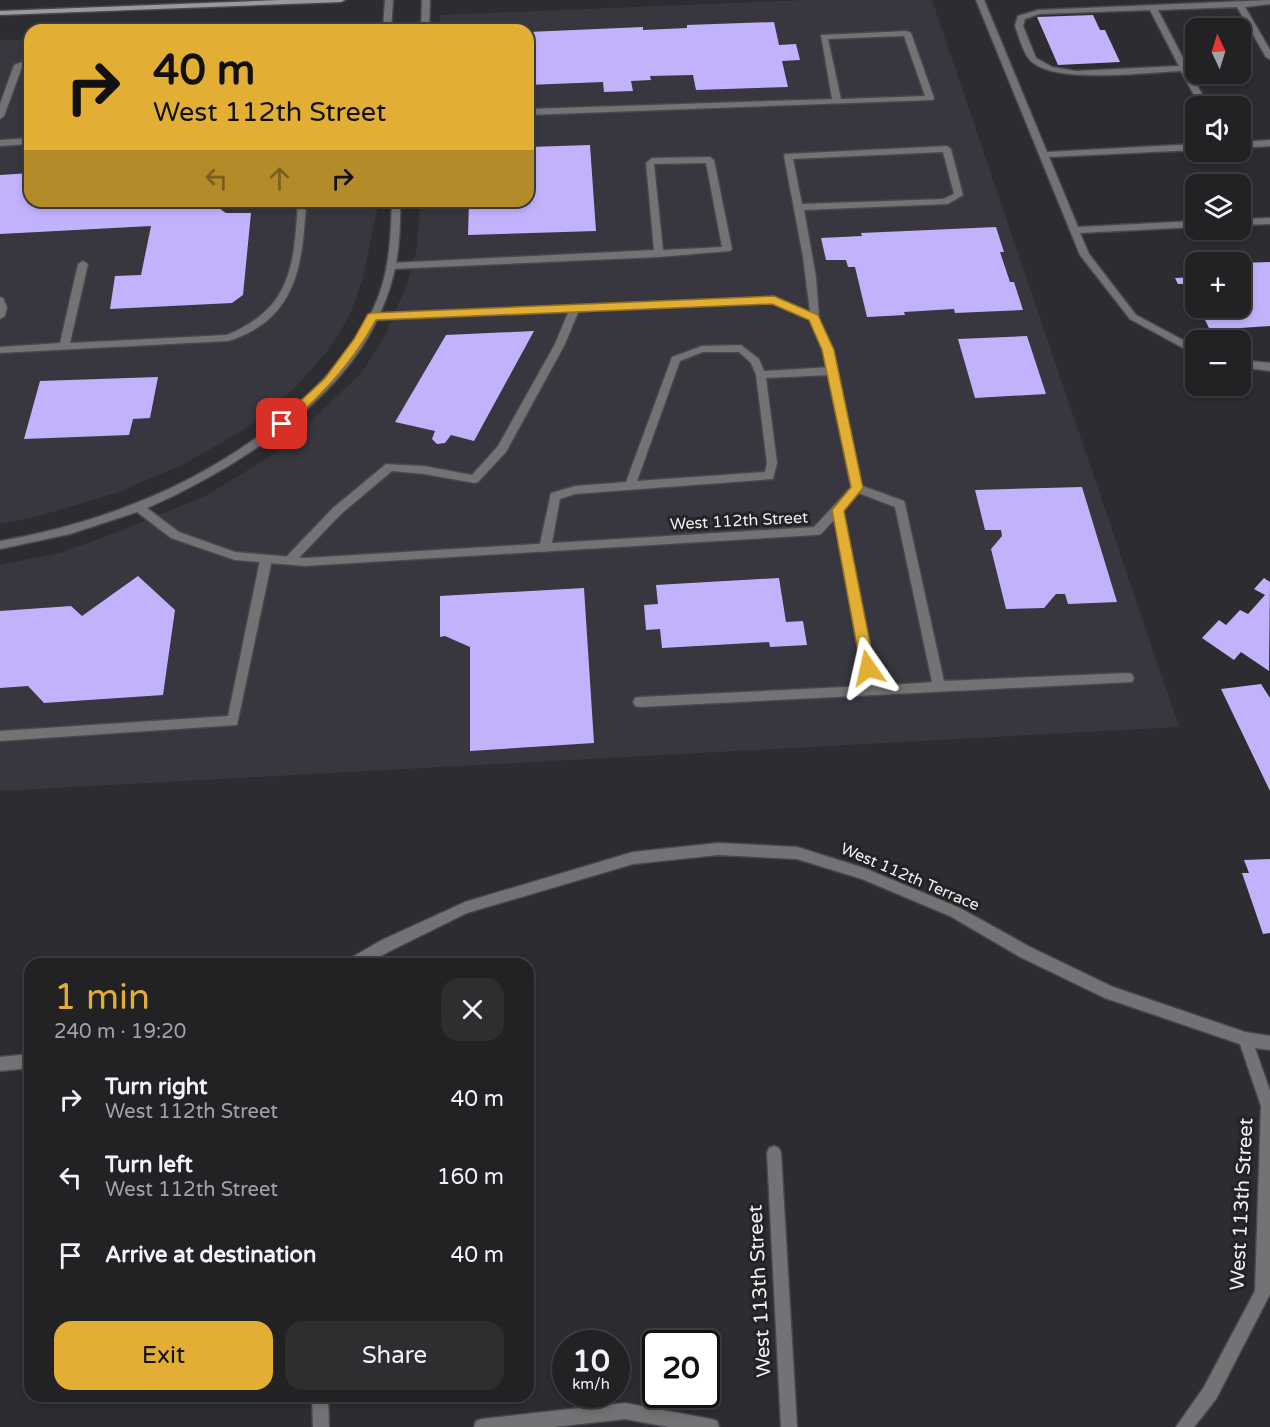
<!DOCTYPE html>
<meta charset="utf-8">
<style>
body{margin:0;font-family:"Varela Round",sans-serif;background:#2e2e31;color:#f1f3f6;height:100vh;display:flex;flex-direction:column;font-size:22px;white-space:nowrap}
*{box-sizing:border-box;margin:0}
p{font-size:20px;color:#a2a3a6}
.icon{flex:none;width:33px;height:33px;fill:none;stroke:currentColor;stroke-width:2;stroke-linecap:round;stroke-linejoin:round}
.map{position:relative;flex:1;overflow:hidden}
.side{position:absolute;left:24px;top:958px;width:510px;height:444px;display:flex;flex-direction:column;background:#222124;border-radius:18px;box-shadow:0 3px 9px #0003,0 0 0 2px #3f3e41}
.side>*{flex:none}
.guide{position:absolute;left:24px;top:24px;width:510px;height:183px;border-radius:18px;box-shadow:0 3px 9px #0003,0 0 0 2px #3f3e41;background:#e2ae34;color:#111;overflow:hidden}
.needle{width:39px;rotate:356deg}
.buttons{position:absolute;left:1185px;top:18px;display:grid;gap:12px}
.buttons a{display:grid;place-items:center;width:66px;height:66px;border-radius:12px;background:#222124;box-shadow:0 3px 9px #0003,0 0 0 2px #3f3e41;font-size:30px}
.speed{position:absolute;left:552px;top:1330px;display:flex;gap:12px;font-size:30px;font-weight:700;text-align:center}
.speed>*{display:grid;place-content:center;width:78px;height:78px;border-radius:50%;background:#222124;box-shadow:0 3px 9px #0003,0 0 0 2px #3f3e41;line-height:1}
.speed small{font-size:15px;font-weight:400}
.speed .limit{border:3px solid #111;border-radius:9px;background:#fff;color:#111}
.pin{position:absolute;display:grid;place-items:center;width:51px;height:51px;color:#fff;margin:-26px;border-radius:12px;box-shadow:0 3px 9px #0006}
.me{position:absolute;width:66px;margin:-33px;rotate:349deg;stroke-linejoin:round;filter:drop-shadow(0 0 4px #0008)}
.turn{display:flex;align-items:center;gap:21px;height:126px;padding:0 30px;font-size:27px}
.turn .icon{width:78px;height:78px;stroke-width:2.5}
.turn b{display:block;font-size:42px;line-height:51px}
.lanes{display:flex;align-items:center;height:57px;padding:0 30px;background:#0003;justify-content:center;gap:30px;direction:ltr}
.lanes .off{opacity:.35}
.round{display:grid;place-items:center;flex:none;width:63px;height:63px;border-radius:18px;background:#2e2e31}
.overview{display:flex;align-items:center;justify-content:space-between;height:102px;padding:0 30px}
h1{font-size:36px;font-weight:600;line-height:45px;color:#e2ae34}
.action{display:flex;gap:12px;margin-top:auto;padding:12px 30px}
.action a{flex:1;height:69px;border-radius:18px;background:#e2ae34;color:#111;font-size:24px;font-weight:600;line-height:69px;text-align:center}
.action a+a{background:#2e2e31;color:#f1f3f6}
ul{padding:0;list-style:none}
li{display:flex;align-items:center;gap:18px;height:78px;padding:0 30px}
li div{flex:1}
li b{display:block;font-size:22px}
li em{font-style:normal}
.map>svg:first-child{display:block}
</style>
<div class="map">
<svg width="1270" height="1427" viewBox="0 0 1270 1427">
<rect width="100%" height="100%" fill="#2d2c30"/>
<path fill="#38363f" d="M807,0H932L1179,727L0,791V565L63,552L123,530L207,495L282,449L362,372L383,339L407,284L417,248L420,201H528V30H437L441,15Z
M375,23V30H230Z
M30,39V201H377V210L363,278L349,317L328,350L294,389L245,429L184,464L116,493L39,516L0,524V40Z"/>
<path fill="#c2b2fc" d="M1093,15L1100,30H1105L1120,62L1058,65L1037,17Z
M774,22L779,45L796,44L800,60L782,61L788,87L696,90L693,75L650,76L651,80L631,81L633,91L604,92L603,82L528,85V32L643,27V30L687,28V25Z
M590,145L596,231L468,235L469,201H528V147Z
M30,173V201H209L226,213H251L243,295L232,303L110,309L115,276L141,275L151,226L0,234V175Z
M996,227L1004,252H1000L1010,282H1014L1023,310L955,313L954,309L904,312L905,315L867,317L855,267H848L846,260H826L821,238L862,236L861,233Z
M1270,262V326L1210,330L1199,308H1240V263Z
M1196,277V299L1188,284H1178L1175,278Z
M534,331L474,441L451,435L445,443L437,444L432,439L435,431L395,422L446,335Z
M1027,336L1046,394L975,398L958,339Z
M158,377L150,418L133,419L129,435L24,439L40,381Z
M1082,487L1117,602L1068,604L1065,594H1056L1044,608L1006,609L991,549L1002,536L1001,530H985L975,490Z
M138,576L175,610L163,695L44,703L28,686L0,688V611L71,606L82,616Z
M779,578L786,622L803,621L807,645L770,647L769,642L662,648L660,629L646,630L644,605L658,604L656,585Z
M1264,578L1270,582L1269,671L1241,652L1234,660L1202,638L1219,620L1226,625L1240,610L1248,614L1265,595L1254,589Z
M584,588L594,743L470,751V647L445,636L440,637V596Z
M1261,684L1270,698V791L1221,689Z
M1270,859V933L1263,934L1242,873H1249L1244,860Z"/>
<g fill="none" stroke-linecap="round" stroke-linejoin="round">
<g stroke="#48474b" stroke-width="3">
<path id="lane" d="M976,0H984L1047,152L1196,144V150L1049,157L1078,227L1196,221V227L1080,233L1089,254L1136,315L1196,347V355L1130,319L1080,255Z
M1270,0V4L1245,7L1270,50V59L1266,57L1237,7L1158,10L1208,106H1200L1181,71C1149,72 1052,85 1030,60C1023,53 1019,36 1015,26L1018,16L1038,10ZM1150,10L1179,66L1076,71L1052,67L1036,58L1023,26L1025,19L1039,14Z
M907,31L911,33L934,98L933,100L528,115V109L832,99L821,35ZM904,36L925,96L841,99L828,39Z
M30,59V64L22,67L4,116L0,119V104L14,65Z
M30,138V144L0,146V140Z
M1270,140V146L1240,148V142Z
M947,146L951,149L963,195L948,204L804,210L816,277L819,318L814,321L811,320L803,257L784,156L785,154ZM943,152L954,194L943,199L802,204L793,159Z
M710,157L714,160L732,249L730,251L659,257L391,269L386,266L391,263L654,250L646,163L652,158ZM706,163L722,247L663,250L654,164Z
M298,201H306C303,264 297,320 228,341L0,353V347L60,343L78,264L83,261L88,264L70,343L227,335C292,308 294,265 298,201Z
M1270,218V224L1240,225V219Z
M0,297L3,298L7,307L5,316L0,319Z
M575,305L580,308L565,344L506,452L478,482L474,483L424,474L392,471L341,514L293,564H285L283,561L285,558L333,508L386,464L424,466L472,475L498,446L555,344L570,308Z
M741,345L759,359L764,371L832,367L837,371L832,375L766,378L777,463L773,479L575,494L560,499L551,548L545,552L541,551L539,548L551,493L575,486L626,482L672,357L702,346ZM703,352H739L751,363L756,375L767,463L765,472L637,481L680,361Z
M1240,360L1270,363V371L1240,367Z
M857,484L904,501L905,504L944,681L1128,673L1132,674L1134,678L1132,682L639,707L635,706L633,702L635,698L639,697L865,686L833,510L838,506L843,510L877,686L932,682L895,507L853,491L852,488L853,485Z
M266,556L272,560L237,725L0,741V731L228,716L260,560Z"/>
</g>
<g stroke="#48474b" stroke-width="3">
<path id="street" d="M385,0H393L391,30H383Z
M422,0H430L429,30H421Z
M392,201H400C401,241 397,277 380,313L774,297L817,316L833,350L862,488L861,491L821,534L817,535L305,566L235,560L171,538L137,512L70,534L0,549V541C116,521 231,472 315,388C342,361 366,330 379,295C390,265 391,233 392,201ZM773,303L810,320L823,350L851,487L814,527L305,558L235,552L179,532L147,508C229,472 338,405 377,320Z
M718,843L797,847L864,868L960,908L1030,947L1113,987L1245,1032L1270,1036V1050L1255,1048L1270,1091V1294L1216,1399L1194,1427H1176L1204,1387L1255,1291L1261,1106L1240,1044L1105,998L1020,957L950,916L862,879L797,859L718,855L633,864L467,913L392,950L366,964H347L349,959L382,940L465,902L633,852Z
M30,1054V1068L0,1071V1057Z
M774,1146L779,1148L781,1153L797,1427H781L767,1153L769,1148Z
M312,1396H328L329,1427H313Z
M625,1403L711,1419L717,1421L719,1427H668L625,1419L554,1427H474L476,1421L482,1419Z"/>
</g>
<g stroke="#48474b" stroke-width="3">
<path id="secondary" d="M279,0H345L341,2L0,15V11Z"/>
</g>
<use href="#lane" fill="#737274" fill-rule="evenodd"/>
<use href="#street" fill="#737274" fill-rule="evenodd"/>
<use href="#secondary" fill="#9a9a9d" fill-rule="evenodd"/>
</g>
<path fill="#e2ae34" stroke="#937122" stroke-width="1.5" d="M774,296L818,315L834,350L863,488L844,511L875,668L868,674L861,668L832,510L851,487L822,350L809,320L772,304L376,320C351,365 323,393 286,427L282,429L276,424L325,378L354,339L368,314L372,313Z"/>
<g text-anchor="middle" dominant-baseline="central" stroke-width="6" stroke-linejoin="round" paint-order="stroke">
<g font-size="16" fill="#f0f0f2" stroke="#232326">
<text transform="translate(739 521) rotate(-3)">West 112th Street</text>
<text transform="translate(910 877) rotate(23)">West 112th Terrace</text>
</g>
<g font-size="20" fill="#f0f0f2" stroke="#232326">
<text transform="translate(1242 1204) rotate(-87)">West 113th Street</text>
<text transform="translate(760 1291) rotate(-93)">West 113th Street</text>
</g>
</g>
</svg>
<div class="buttons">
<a><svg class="needle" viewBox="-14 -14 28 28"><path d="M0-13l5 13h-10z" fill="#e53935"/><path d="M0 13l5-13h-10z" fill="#a2a3a6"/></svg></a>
<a><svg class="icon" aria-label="sound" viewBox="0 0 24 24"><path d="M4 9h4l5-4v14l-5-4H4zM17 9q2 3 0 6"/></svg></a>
<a><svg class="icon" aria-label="layers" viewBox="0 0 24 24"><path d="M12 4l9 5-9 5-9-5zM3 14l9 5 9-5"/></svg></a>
<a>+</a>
<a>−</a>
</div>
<div class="speed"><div>10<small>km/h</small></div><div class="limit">20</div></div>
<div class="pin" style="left:282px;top:424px;background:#d93025"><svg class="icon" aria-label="arrive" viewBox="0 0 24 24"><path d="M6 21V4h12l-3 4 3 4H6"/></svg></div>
<svg class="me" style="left:868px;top:668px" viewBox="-20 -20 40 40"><path d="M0-17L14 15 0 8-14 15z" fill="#e2ae34" stroke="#fff" stroke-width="4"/></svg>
<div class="guide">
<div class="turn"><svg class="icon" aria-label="right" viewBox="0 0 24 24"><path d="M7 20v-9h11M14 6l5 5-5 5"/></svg><div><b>40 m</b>West 112th Street</div></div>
<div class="lanes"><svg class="icon off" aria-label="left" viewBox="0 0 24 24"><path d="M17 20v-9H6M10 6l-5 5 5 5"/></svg><svg class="icon off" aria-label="ahead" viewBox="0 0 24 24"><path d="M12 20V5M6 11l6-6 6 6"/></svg><svg class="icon" aria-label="right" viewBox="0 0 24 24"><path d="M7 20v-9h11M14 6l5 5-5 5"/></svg></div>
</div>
<section class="side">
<div class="overview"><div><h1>1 min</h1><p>240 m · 19:20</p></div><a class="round"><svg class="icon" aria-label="close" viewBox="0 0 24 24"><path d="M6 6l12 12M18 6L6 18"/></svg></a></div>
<ul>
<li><svg class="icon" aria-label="right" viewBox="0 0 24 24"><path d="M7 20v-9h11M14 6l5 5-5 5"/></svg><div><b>Turn right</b><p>West 112th Street</p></div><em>40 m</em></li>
<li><svg class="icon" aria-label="left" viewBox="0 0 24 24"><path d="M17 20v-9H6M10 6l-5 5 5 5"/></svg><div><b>Turn left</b><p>West 112th Street</p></div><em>160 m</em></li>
<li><svg class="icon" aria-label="arrive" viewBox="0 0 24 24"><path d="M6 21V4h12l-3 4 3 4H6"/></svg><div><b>Arrive at destination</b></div><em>40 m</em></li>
</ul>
<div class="action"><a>Exit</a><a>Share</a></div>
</section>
</div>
